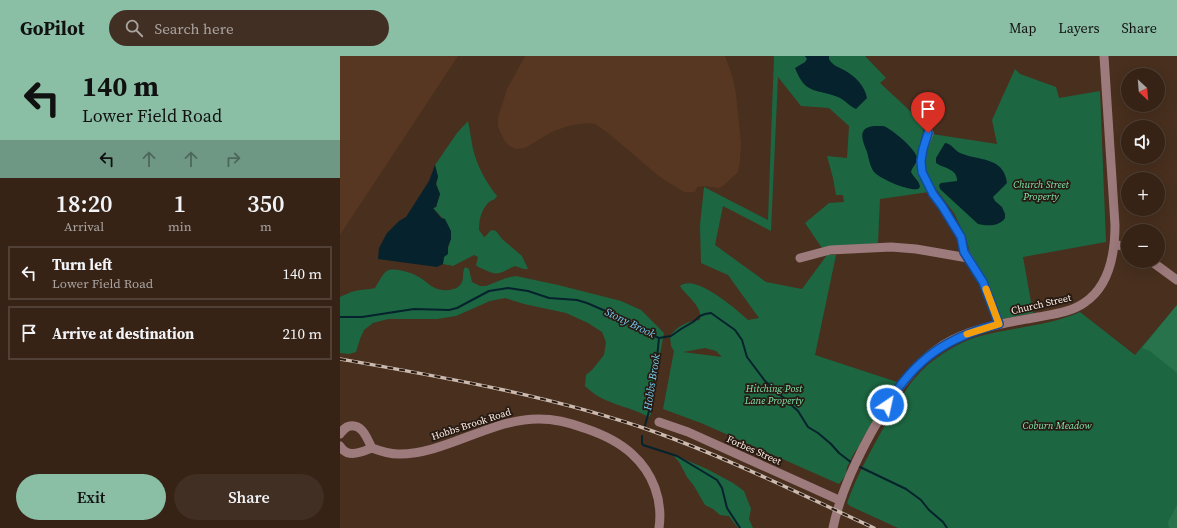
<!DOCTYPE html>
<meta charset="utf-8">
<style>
body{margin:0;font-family:"Source Serif 4",serif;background:#412f23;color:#f1f3f6;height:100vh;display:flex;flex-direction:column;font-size:15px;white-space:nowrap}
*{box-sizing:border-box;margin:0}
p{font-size:13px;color:#aaa4a1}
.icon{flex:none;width:22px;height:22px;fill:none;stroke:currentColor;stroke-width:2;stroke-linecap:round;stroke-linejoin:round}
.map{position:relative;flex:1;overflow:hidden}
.drawer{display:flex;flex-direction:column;background:#362316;width:340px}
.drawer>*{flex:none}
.hud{background:#8abfa5;color:#111;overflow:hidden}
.needle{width:26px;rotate:154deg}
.fabs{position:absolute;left:781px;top:12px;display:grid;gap:8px}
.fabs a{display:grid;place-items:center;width:44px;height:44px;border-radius:50%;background:#362316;box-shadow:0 4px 16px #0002,0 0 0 1px #504035;font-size:20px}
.pin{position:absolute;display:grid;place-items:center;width:34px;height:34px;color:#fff;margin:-41px -17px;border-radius:50% 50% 50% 0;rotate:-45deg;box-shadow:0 0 4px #0007}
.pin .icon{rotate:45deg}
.me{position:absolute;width:44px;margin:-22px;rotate:34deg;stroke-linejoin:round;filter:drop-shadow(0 0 3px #0008)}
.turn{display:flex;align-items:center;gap:14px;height:84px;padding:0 16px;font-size:18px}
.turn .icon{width:52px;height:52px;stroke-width:2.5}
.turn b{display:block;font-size:28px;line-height:34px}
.lanes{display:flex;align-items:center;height:38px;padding:0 16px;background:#0003;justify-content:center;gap:20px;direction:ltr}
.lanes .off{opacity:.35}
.eta{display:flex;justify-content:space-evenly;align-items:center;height:68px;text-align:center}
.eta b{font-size:24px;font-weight:600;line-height:28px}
.primary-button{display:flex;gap:8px;margin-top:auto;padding:8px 16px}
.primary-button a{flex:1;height:46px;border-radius:24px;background:#8abfa5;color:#111;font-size:16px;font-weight:600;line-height:46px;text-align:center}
.primary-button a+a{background:#412f23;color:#f1f3f6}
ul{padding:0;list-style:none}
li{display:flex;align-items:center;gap:12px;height:54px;margin:0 8px 6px;padding:0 8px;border:2px solid #504035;border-radius:0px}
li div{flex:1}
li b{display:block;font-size:15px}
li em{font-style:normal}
header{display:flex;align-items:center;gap:24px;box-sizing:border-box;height:56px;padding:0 20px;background:#8abfa5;color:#111}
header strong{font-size:19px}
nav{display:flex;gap:22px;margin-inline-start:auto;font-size:14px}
.search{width:280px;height:36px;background:#412f23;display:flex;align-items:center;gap:10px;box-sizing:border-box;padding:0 14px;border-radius:22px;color:#aaa4a1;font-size:15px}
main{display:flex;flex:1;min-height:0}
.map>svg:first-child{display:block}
</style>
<header>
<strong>GoPilot</strong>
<div class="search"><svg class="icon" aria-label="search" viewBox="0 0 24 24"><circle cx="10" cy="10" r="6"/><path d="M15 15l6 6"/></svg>Search here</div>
<nav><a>Map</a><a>Layers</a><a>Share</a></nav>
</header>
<main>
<section class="drawer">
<div class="hud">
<div class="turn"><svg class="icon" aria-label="left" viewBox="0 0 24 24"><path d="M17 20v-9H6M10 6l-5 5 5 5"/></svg><div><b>140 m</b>Lower Field Road</div></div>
<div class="lanes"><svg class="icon" aria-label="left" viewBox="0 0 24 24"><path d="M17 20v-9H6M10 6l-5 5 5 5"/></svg><svg class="icon off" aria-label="ahead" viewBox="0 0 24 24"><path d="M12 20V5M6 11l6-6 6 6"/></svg><svg class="icon off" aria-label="ahead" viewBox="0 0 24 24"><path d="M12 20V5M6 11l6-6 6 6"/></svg><svg class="icon off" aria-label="right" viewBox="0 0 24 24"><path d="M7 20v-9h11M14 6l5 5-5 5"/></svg></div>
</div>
<div class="eta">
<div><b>18:20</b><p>Arrival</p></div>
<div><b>1</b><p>min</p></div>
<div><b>350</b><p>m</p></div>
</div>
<ul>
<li><svg class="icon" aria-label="left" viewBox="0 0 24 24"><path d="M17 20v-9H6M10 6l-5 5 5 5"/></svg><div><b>Turn left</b><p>Lower Field Road</p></div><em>140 m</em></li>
<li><svg class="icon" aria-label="arrive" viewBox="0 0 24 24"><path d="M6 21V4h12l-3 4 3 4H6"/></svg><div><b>Arrive at destination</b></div><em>210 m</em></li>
</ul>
<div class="primary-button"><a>Exit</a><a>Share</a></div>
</section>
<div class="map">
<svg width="837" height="472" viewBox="0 0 837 472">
<rect width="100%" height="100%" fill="#482f1e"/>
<path fill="#573722" d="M0,0H118L0,179Z
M185,0H385L393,22L396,38L401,87L400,105L398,116L383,130L379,132L364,130L357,131L355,136H344L320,121L268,77L255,68L247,67L228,70L212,76L185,92L176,93L169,90L164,84L158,71V61L167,33Z"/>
<path fill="#1c6741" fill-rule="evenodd" d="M434,0H525L546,22L540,27C549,36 579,61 582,70C586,80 577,91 577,100C576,112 584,125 589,136L540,143L538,187L482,192L465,167L489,147L504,146L503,139H496L493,122L487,100L507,102L509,70L489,52L461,50L438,21L431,175L383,150L375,189L426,226L462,233L487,199H496L475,299L557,326L521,385L520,389L514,397L507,411L506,419L499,428L361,367L323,353L334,295L331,290L330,280C337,270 348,265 360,264C363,250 346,240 340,230C355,217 396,253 408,264L419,262L388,219L361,207L360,169L364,131L428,164ZM365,292L376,295L382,301L343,296Z
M675,13L680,18L716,31L719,42L760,35L766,186L683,201L693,257L662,263L631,200L626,182L614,157L590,125L586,114L585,101L592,78L657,88L652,64Z
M128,65C130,74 131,84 133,93C137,110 146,126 157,140C155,144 152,144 149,146C141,154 139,164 139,174L144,181C148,179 148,176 152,174L156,175L162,183L182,200L188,213H184L175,210C161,216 159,221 145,214C141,212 139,212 136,209L138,201L134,199L113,210L103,208L104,201L108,194C108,189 110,186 111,181C111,168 101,161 93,152L96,151L100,138L96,128L98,120L95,109L117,77Z
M125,211L129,213L132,226L140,230H146L166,222L176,220L218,229L281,245L301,254L324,277L310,351L311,358L309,361C287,349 264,349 245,330L246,319L252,314L264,299L266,286L262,276L248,267L226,257L184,248L165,242L150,245L116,260L97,263H48L33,267L24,274L20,283L16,296L9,298L0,297V241C5,239 10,236 15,235C22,233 29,234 35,232C38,227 43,217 47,215C54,210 76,218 82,223C87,226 90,230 95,232C100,235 113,235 118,231C126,225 121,218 125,211Z
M837,249V472H558L510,450L507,447C517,419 530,396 544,371C551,359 558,346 566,334C583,308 611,289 640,280C673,271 709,270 740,256L795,299Z
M332,398L367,413L393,427L404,435L411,453L409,463L413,472H398L389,460L380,459L373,453L365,449L354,430L347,421L339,406Z"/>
<path fill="#29734c" d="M837,249V317L810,295L802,292Z
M837,449V472H829L828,466Z"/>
<path fill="#06222d" d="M465,0H489V3C492,9 498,11 504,14C515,20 525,30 527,42L516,53C509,50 505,44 498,41C474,32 466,39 455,12L465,6L467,3Z
M534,70C536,70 540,70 543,70C551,72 577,94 577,102C577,108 572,111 571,116C574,122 579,124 580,131L578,133C568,135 543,124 535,117C530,112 529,103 527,96C523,85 516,72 534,70Z
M605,87C612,88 614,94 620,97C638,105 664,100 667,127L653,141L655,145L662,151L665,158V162C659,171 647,170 638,168L600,133L599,129L601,127L617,125C618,113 603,112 596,107V102Z
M95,109L98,121L96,128L100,138L96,151L93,152L101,162L105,163L111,175V183L108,191V198L104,201L103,208L97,211L38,203L39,192L47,177L59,165L66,161L89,125Z"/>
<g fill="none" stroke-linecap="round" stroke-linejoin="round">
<path stroke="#06222d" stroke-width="2" d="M0,261H22L74,253L109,254L117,252L149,235L168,232L188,235L209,242L237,244L247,247L277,260L308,277L319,282L331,280L341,273L353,266L360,260L365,258L371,257L395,274L402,284L407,301L425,325L458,355L468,371L478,377L491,388L499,397L512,407
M305,369C314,342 316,311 319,282
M302,380V387L303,389L337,400L377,424L382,432L387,452L400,472
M520,411L566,433L581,444L589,454L603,466L607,472"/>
<path stroke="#9d7a7c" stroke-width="9" d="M589,77L583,93L581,105L582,116L593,138L602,150L621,181L624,195L643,226L659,268
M775,188L788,192
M460,202L490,194L551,191L576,193L628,202
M811,205L837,224
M319,366L348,376L499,444
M0,378C3,374 5,371 10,370C23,368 27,383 32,392C21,396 8,403 0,390
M32,392C40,395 49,398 58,398C99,399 143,369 184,364C204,361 226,365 244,372C262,378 278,385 292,398C313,417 323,444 319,472
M493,472C500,438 514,408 531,377C550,344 570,310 603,289C632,271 666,267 698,261C714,258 731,256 744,247C770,230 775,197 775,169L764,0"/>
<g stroke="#cdbaae" stroke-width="3.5">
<path id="rail" d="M0,303C107,322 213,340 315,376C390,403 462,439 534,472"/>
</g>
<use href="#rail" stroke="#261a13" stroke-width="2" stroke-dasharray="6" stroke-linecap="butt"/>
</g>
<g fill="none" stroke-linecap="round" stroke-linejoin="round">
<g stroke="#114b97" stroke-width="10">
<path id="route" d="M547,349C575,303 607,281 659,268L643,226L624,196L621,181L602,150L593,138L582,116L581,105L583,93L588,77"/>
</g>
<use href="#route" stroke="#1a73e8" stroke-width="7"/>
<path stroke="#f59e0b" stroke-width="7" d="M627,278L659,268L646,233"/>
</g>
<g text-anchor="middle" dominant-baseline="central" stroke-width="3.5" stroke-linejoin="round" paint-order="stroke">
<g font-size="10" font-style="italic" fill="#80e4aa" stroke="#261a13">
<text x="701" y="128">Church Street<tspan x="701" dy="12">Property</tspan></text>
<text x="434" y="332">Hitching Post<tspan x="434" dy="12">Lane Property</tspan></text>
<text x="717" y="369">Coburn Meadow</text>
</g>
<g font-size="10" fill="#ffeee4" stroke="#261a13">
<text transform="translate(701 248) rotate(-13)">Church Street</text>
<text transform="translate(131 368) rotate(-18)">Hobbs Brook Road</text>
<text transform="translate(414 394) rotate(24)">Forbes Street</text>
</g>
<g font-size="11" font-style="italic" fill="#79d3f8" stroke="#261a13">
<text transform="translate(290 267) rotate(26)">Stony Brook</text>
<text transform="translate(312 326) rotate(-81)">Hobbs Brook</text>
</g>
</g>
</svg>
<div class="fabs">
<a><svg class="needle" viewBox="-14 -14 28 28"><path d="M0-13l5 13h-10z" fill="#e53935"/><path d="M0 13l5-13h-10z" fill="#aaa4a1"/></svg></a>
<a><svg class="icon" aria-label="sound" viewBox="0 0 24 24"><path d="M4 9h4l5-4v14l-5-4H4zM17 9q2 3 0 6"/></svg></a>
<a>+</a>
<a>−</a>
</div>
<div class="pin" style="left:588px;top:77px;background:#d93025"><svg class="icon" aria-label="arrive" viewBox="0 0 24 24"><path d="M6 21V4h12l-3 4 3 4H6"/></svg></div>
<svg class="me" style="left:547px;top:349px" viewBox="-20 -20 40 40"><circle r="17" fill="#1a73e8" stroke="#fff" stroke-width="3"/><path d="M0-11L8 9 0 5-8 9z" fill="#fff"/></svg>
</div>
</main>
